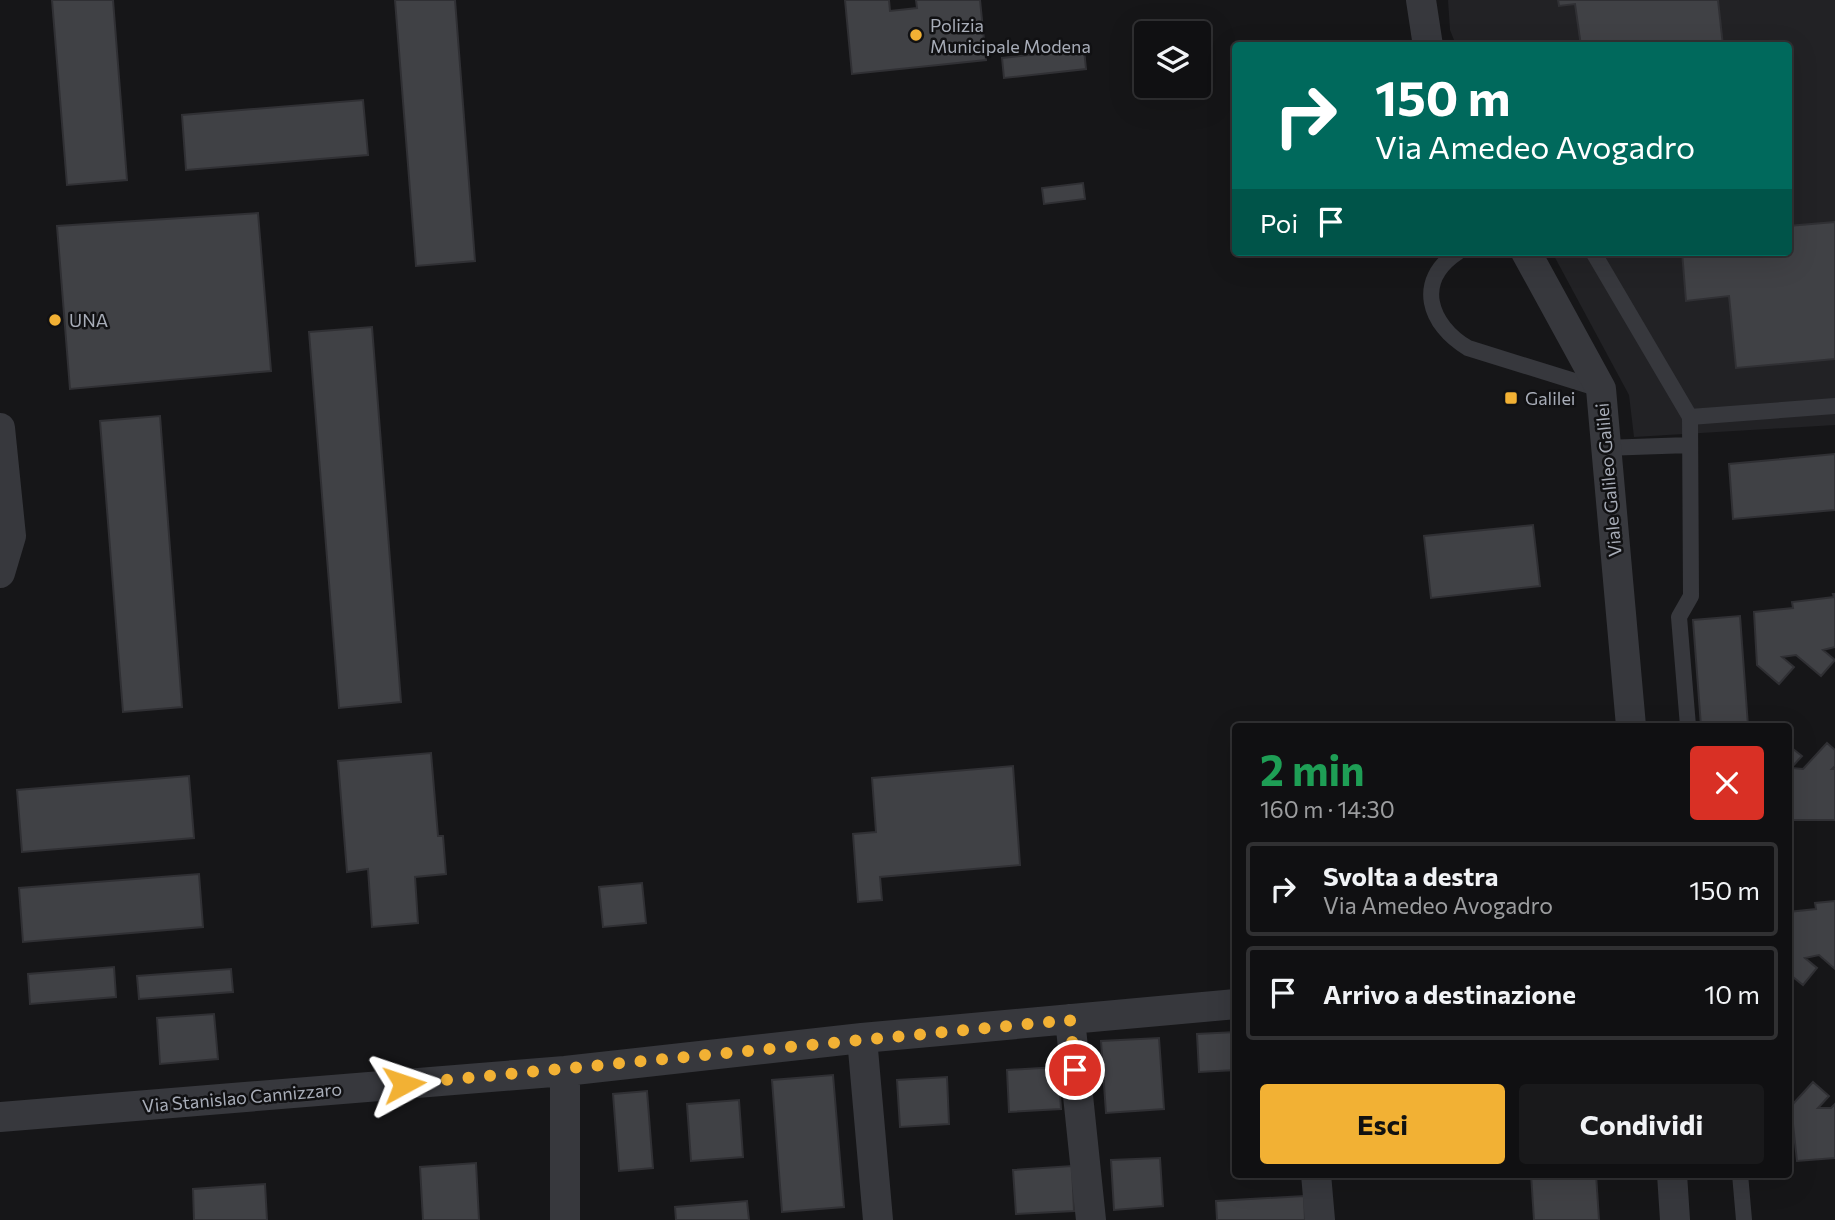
<!DOCTYPE html>
<html lang="it">
<meta charset="utf-8">
<style>
body{margin:0;font-family:Commissioner,sans-serif;background:#19191b;color:#f1f3f6;height:100vh;display:flex;flex-direction:column;font-size:26px;white-space:nowrap}
*{box-sizing:border-box;margin:0}
p{font-size:23px;color:#9c9d9f}
.icon{flex:none;width:38px;height:38px;fill:none;stroke:currentColor;stroke-width:2;stroke-linecap:round;stroke-linejoin:round}
.map{position:relative;flex:1;overflow:hidden}
.side{position:absolute;left:1232px;top:723px;width:560px;height:455px;display:flex;flex-direction:column;background:#101012;border-radius:7px;box-shadow:0 7px 28px #0002,0 0 0 2px #303032}
.side>*{flex:none}
.top-card{position:absolute;left:1232px;top:42px;width:560px;height:214px;border-radius:7px;box-shadow:0 7px 28px #0002,0 0 0 2px #303032;background:#00695c;color:#fff;overflow:hidden}
.fabs{position:absolute;left:1134px;top:21px;display:grid;gap:14px}
.fabs a{display:grid;place-items:center;width:77px;height:77px;border-radius:7px;background:#101012;box-shadow:0 7px 28px #0002,0 0 0 2px #303032;font-size:35px}
.pin{position:absolute;display:grid;place-items:center;width:60px;height:60px;color:#fff;margin:-30px;border:4px solid #fff;border-radius:50%;box-shadow:0 2px 7px #0007}
.me{position:absolute;width:77px;margin:-38px;rotate:85deg;stroke-linejoin:round;filter:drop-shadow(0 0 5px #0008)}
.turn{display:flex;align-items:center;gap:24px;height:147px;padding:0 28px;font-size:32px}
.turn .icon{width:91px;height:91px;stroke-width:2.5}
.turn b{display:block;font-size:49px;line-height:60px}
.then{display:flex;align-items:center;height:66px;padding:0 28px;background:#0003;gap:14px;font-size:26px}
.round{display:grid;place-items:center;flex:none;width:74px;height:74px;border-radius:7px;background:#19191b}
.summary{display:flex;align-items:center;justify-content:space-between;height:119px;padding:0 28px}
h1{font-size:42px;font-weight:700;line-height:52px;color:#1e9e55}
.cta{display:flex;gap:14px;margin-top:auto;padding:14px 28px}
.cta a{flex:1;height:80px;border-radius:7px;background:#f2b134;color:#111;font-size:28px;font-weight:700;line-height:80px;text-align:center}
.cta a+a{background:#19191b;color:#f1f3f6}
ul{padding:0;list-style:none}
li{display:flex;align-items:center;gap:21px;height:94px;margin:0 14px 10px;padding:0 14px;border:4px solid #303032;border-radius:7px}
li div{flex:1}
li b{display:block;font-size:26px}
li em{font-style:normal}
.map>svg:first-child{display:block}
</style>
<div class="map">
<svg width="1835" height="1220" viewBox="0 0 1835 1220">
<rect width="100%" height="100%" fill="#161618"/>
<path fill="#222225" d="M1448,0H1835V425L1634,437L1629,395L1552,252H1788V46L1456,45L1450,30Z"/>
<path fill="#404145" stroke="#303034" stroke-width="2" d="M52,0H113L127,180L67,185Z
M395,0H455L475,261L416,266Z
M845,0H889L890,11L917,8L916,0H980L986,60L852,74Z
M1558,0H1718L1723,46H1581L1575,4L1559,6Z
M1084,49L1086,69L1004,78L1002,58Z
M363,100L368,155L186,170L182,115Z
M1083,183L1085,199L1044,204L1042,188Z
M258,213L271,371L70,389L57,226Z
M1835,222V359L1736,368L1729,296L1686,301L1682,252H1788V226Z
M372,327L401,702L339,708L309,332Z
M160,416L182,707L123,712L100,421Z
M1835,454V510L1733,519L1729,464Z
M1533,525L1540,586L1431,598L1424,536Z
M1833,594H1835V647L1823,650L1835,660L1821,676L1796,655L1782,657L1794,667L1779,684L1757,665L1754,612L1793,608L1792,602L1834,597Z
M1740,616L1748,726H1701L1693,620Z
M1827,743L1835,750V766L1832,769H1835V820H1788V745L1802,756L1791,768L1803,769Z
M431,753L438,836H443L446,874L415,877L418,923L372,927L368,869L347,872L338,761Z
M1013,766L1020,865L880,877L882,900L858,902L853,834L876,832L872,778Z
M189,776L194,838L22,852L17,790Z
M199,874L203,927L23,942L19,888Z
M642,883L646,923L603,927L599,887Z
M1835,901V969L1819,955L1805,958L1817,968L1803,985L1788,973V912L1816,909L1815,903Z
M114,967L116,997L30,1004L28,974Z
M231,969L233,992L139,999L137,976Z
M214,1014L218,1059L160,1064L157,1018Z
M1236,1032V1070L1199,1072L1197,1034Z
M1159,1038L1164,1109L1106,1113L1101,1041Z
M1058,1067L1061,1109L1009,1112L1007,1070Z
M833,1075L844,1207L782,1212L772,1080Z
M947,1077L949,1124L900,1127L897,1080Z
M1813,1082L1829,1096L1818,1108H1831L1835,1104V1158L1797,1161L1791,1106Z
M647,1091L653,1168L619,1171L613,1094Z
M739,1100L743,1157L691,1161L687,1104Z
M1160,1158L1163,1206L1114,1210L1111,1160Z
M476,1163L479,1220H423L420,1167Z
M1072,1166L1074,1211L1016,1214L1013,1170Z
M1531,1174H1596L1599,1220H1534Z
M265,1184L267,1220H194L193,1189Z
M1304,1196L1305,1220H1217L1216,1201Z
M747,1201L749,1220H676L675,1207Z"/>
<g fill="none" stroke-linecap="round" stroke-linejoin="round">
<path stroke="#37383d" stroke-width="16" d="M1458,252C1414,281 1429,325 1468,348L1600,389
M1593,252L1690,417L1691,596L1679,617L1688,726
M1690,417L1835,406
M1604,448L1690,445
M1740,1174L1744,1220"/>
<path stroke="#37383d" stroke-width="30" d="M1421,0L1428,46
M1526,252L1601,389L1631,726
M0,428L11,536L0,573
M1070,1019L1091,1220
M862,1038L878,1220
M0,1117L565,1071L862,1038L1236,1004
M1316,1174L1320,1220
M1672,1174L1675,1220
M565,1220V1071"/>
</g>
<g fill="none" stroke-linecap="round" stroke-linejoin="round">
<path stroke="#f2b134" stroke-width="12" stroke-dasharray="0 21.6" d="M404,1084L1070,1020L1075,1070"/>
</g>
<g fill="#f2b134" stroke="#111113" stroke-width="2.5">
<circle cx="916" cy="35" r="7"/>
<circle cx="55" cy="320" r="7"/>
<rect x="1504" y="391" width="14" height="14" rx="3.5"/>
</g>
<g text-anchor="middle" dominant-baseline="central" stroke-width="5" stroke-linejoin="round" paint-order="stroke">
<g font-size="18" fill="#a8adb8" stroke="#111113" text-anchor="start">
<text x="930" y="25">Polizia<tspan x="930" dy="21">Municipale Modena</tspan></text>
<text x="69" y="320">UNA</text>
<text x="1525" y="398">Galilei</text>
</g>
<g font-size="18" fill="#a8adb8" stroke="#111113">
<text transform="translate(1608 480) rotate(-95)">Viale Galileo Galilei</text>
<text transform="translate(242 1097) rotate(-5)">Via Stanislao Cannizzaro</text>
</g>
</g>
</svg>
<div class="fabs">
<a><svg class="icon" aria-label="layers" viewBox="0 0 24 24"><path d="M12 4l9 5-9 5-9-5zM3 14l9 5 9-5"/></svg></a>
</div>
<div class="pin" style="left:1075px;top:1070px;background:#d93025"><svg class="icon" aria-label="arrive" viewBox="0 0 24 24"><path d="M6 21V4h12l-3 4 3 4H6"/></svg></div>
<svg class="me" style="left:404px;top:1084px" viewBox="-20 -20 40 40"><path d="M0-17L14 15 0 8-14 15z" fill="#f2b134" stroke="#fff" stroke-width="4"/></svg>
<div class="top-card">
<div class="turn"><svg class="icon" aria-label="right" viewBox="0 0 24 24"><path d="M7 20v-9h11M14 6l5 5-5 5"/></svg><div><b>150 m</b>Via Amedeo Avogadro</div></div>
<div class="then">Poi<svg class="icon" aria-label="arrive" viewBox="0 0 24 24"><path d="M6 21V4h12l-3 4 3 4H6"/></svg></div>
</div>
<section class="side">
<div class="summary"><div><h1>2 min</h1><p>160 m · 14:30</p></div><a class="round" style="background:#d93025;color:#fff"><svg class="icon" aria-label="close" viewBox="0 0 24 24"><path d="M6 6l12 12M18 6L6 18"/></svg></a></div>
<ul>
<li><svg class="icon" aria-label="right" viewBox="0 0 24 24"><path d="M7 20v-9h11M14 6l5 5-5 5"/></svg><div><b>Svolta a destra</b><p>Via Amedeo Avogadro</p></div><em>150 m</em></li>
<li><svg class="icon" aria-label="arrive" viewBox="0 0 24 24"><path d="M6 21V4h12l-3 4 3 4H6"/></svg><div><b>Arrivo a destinazione</b></div><em>10 m</em></li>
</ul>
<div class="cta"><a>Esci</a><a>Condividi</a></div>
</section>
</div>
